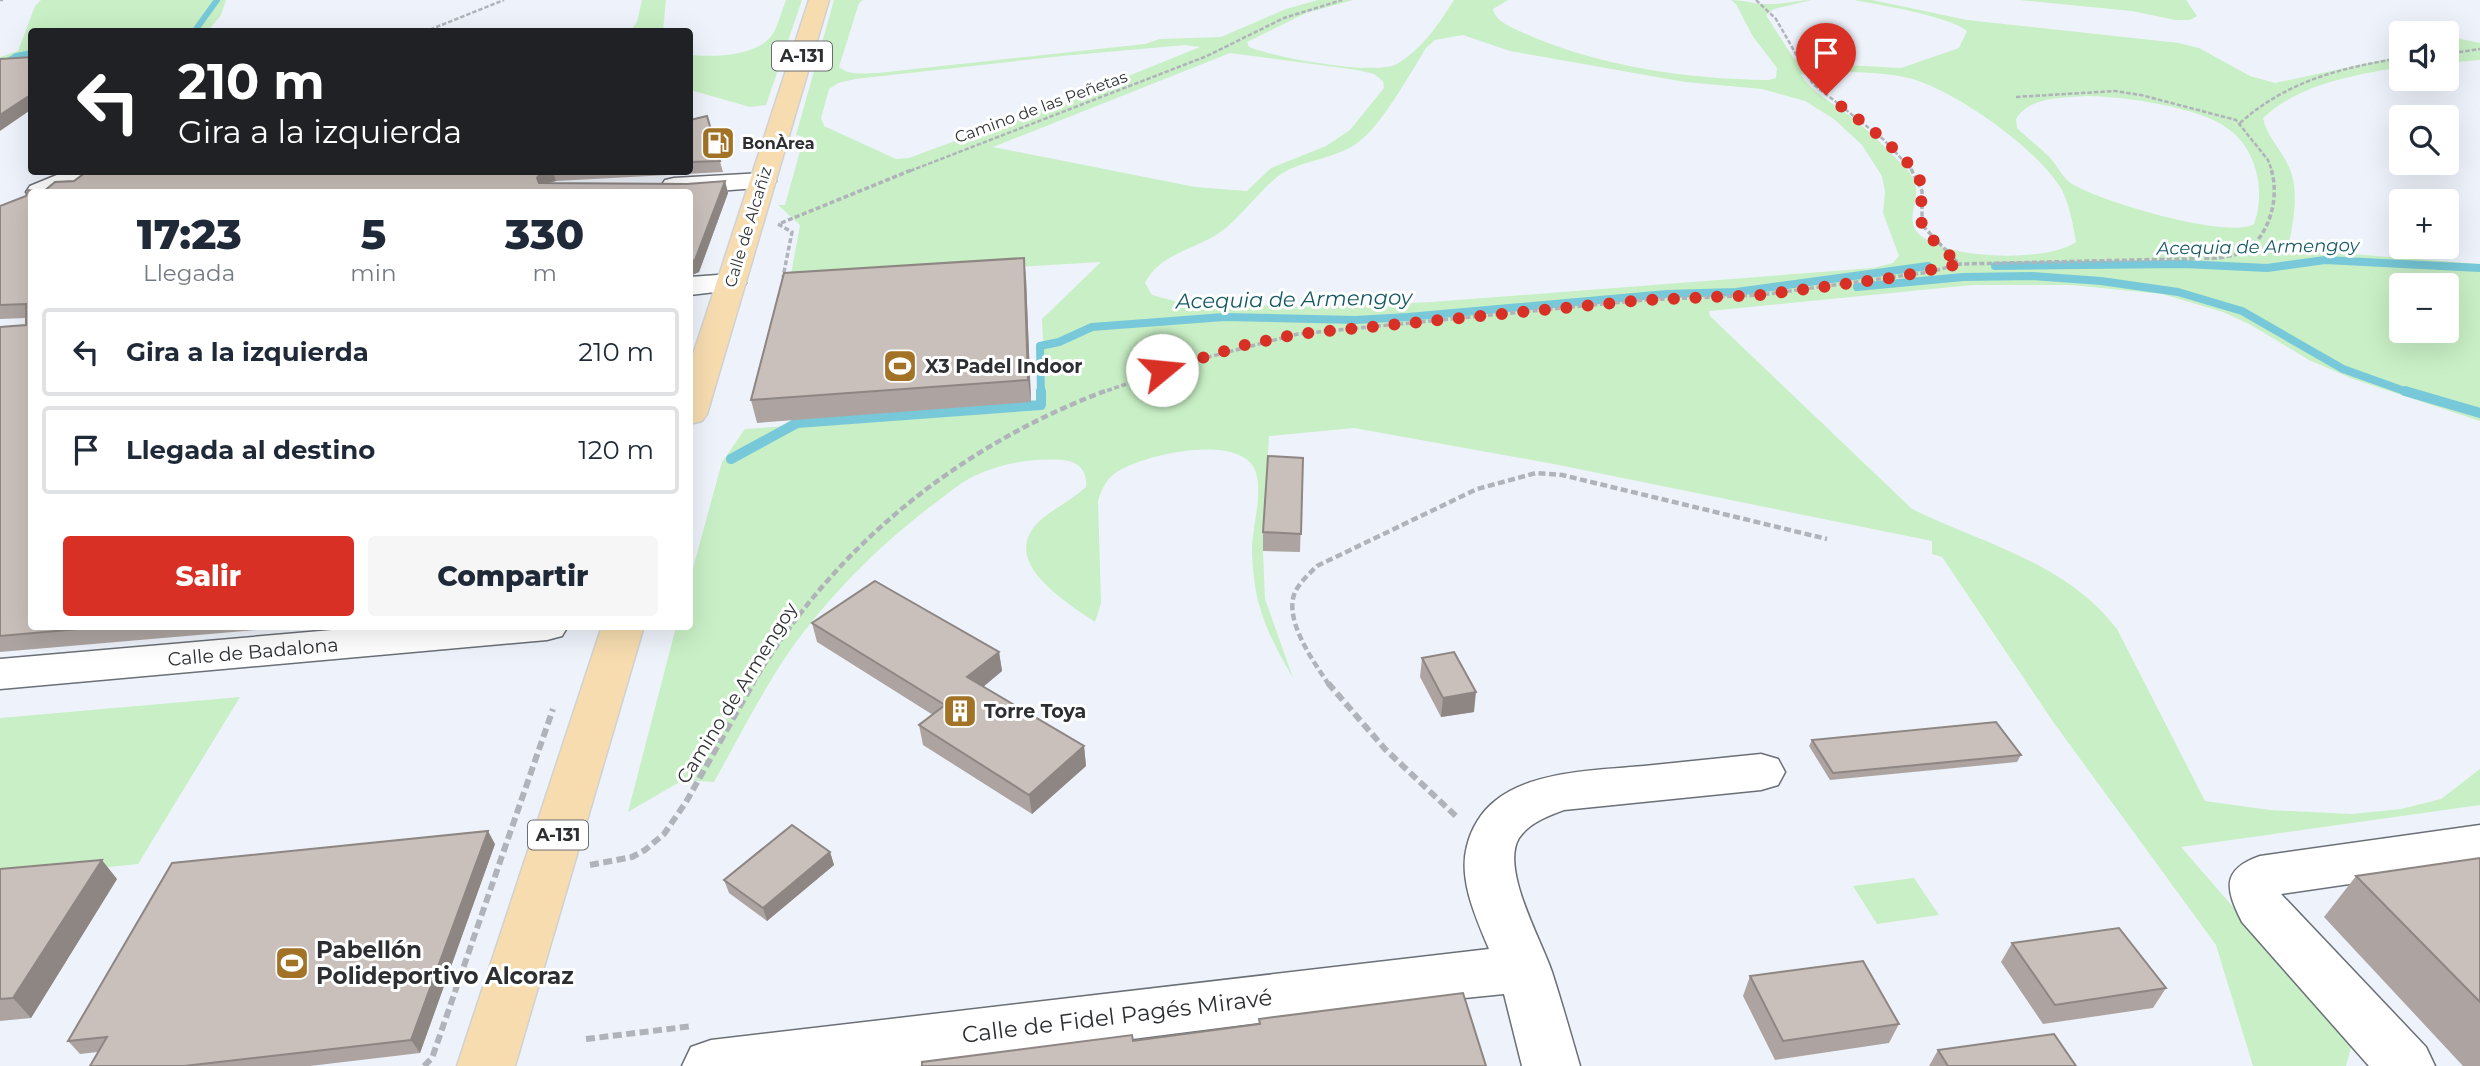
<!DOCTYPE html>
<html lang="es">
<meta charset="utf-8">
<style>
body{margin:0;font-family:Montserrat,sans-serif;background:#f6f6f7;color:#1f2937;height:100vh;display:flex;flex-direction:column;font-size:26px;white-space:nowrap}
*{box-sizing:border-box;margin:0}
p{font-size:23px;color:#747a83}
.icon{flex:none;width:38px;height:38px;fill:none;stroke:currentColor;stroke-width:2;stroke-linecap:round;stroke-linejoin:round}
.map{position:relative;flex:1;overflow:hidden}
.details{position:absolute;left:28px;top:189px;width:665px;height:441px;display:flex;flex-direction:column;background:#fff;border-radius:7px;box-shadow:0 7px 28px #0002}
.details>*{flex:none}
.hud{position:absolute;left:28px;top:28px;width:665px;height:147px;border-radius:7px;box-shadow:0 7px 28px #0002;background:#202124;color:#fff;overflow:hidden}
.controls{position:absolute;left:2389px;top:21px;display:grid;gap:14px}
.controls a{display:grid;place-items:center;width:70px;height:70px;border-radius:7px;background:#fff;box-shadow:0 7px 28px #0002;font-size:35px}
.pin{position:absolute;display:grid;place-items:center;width:60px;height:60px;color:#fff;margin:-72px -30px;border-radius:50% 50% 50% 0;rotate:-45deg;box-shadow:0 0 7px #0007}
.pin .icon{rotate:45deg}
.me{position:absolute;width:77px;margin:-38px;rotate:73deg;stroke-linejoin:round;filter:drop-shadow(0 0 5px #0008)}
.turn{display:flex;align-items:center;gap:24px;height:147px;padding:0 35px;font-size:32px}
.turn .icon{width:91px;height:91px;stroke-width:2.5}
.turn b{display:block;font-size:49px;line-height:60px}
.eta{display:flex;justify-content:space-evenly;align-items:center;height:119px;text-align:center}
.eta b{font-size:42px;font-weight:800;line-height:49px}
.primary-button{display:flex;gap:14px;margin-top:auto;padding:14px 35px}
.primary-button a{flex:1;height:80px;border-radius:7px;background:#d93025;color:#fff;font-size:28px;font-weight:800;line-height:80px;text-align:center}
.primary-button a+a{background:#f6f6f7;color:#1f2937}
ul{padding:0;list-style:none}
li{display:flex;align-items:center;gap:21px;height:88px;margin:0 14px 10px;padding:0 21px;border:4px solid #e0e1e3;border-radius:7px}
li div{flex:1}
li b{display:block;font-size:26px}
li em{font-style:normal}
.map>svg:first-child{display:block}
</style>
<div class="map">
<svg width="2480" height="1066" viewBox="0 0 2480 1066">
<rect width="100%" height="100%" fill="#eef3fb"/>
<path fill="#c8efc5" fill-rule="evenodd" d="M41,0H226L221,15L208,31L32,32L31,55L20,57L0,71V57L18,51L35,6Z
M642,0H666L663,31H630L637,22Z
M786,0H802L766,105L750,107L694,91L690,86V55C714,57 760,57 774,32C779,22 782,10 786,0Z
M834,0H863L859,3L839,67C849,76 865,73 878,73L1145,44L1160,39L1221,37L1286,9L1318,0H1353L1306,13L1247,42L1249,47C1273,57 1375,76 1397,64C1422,49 1439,24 1454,0H1508L1493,9C1496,23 1514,28 1526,34C1602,67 1686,79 1769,80L1776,78L1777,68L1752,35L1736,4L1731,0C1744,0 1754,4 1766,4C1781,5 1796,0 1812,0L1774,9L1766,15L1794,59L1808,63L1901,68L1959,48L1967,31C1949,16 1880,5 1854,0H1872L1967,20L2179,43L2199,48L2250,76L2275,83L2401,56V67C2354,75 2299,84 2263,118C2267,137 2281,149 2289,167C2300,192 2293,223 2288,249L2480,264V421L2353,379L2309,360L2251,325L2223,312L2162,294L2071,285H1972L1709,311L1710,316L1912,509C1985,545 2064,561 2117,629L2205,801L2270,810L2351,814L2401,809L2441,799L2480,769V805L2181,847L2352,1044L2346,1066H2253L2216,945L2054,723L1942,557L1932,554V541L1554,464L1354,428L1269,436L1263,551L1265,599L1293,678C1267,632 1254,607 1252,553C1251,529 1265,490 1254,468C1236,433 1139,455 1114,474C1105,481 1101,491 1098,501L1101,603L1095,622C1064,601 994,559 1043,518C1057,507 1073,499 1086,487C1088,471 1078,461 1062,460C1032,458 1001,463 974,476C958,484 944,497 930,507C876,548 828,597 789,652C761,693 738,739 714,782L683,780L628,812L676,627L690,626V579L722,462L745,429L1046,408L1042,319L1101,262L790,280L800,225L778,205H785L804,137L796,135ZM1463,35L1510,51L1685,82L1762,89L1805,101L1834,119L1862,145L1882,176L1885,192L1883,213L1899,256L1893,263L1873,268L1432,302L1313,307L1178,302L1152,295L1145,283C1159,254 1194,250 1219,233C1242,218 1264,183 1286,171C1308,160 1335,158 1356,144C1380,128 1410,74 1426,48L1435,40ZM1185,45L1200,47L1106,85L909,158L896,159L824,126L821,118L829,89L838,83L855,79L1062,56ZM1230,53L1357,70L1374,74L1383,81L1384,88L1350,130L1326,146L1271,168L1247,191L1195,187L993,147ZM1813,72C1845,72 1878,71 1909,78C1955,90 2038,149 2062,190C2070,206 2073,225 2076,242C2046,263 1941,260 1917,232C1905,217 1922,197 1914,180C1909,169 1898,161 1890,152C1877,139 1864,127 1850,116C1834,104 1812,92 1801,75ZM2087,96C2121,96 2200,107 2227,128C2257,149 2266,191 2254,224C2229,240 2094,200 2069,182C2060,174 2055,161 2045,153C2036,144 2026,137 2017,128L2016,119C2030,96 2063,98 2087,96ZM2401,285H2446V331H2401Z
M2020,0H2186L2197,16L2190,20H2175L2132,11Z
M2447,36L2480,43V60L2447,63V50L2450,47L2447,43Z
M240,697L138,864L0,878V718Z
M1914,878L1939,915L1877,924L1853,886Z"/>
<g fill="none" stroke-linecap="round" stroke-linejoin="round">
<path stroke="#77c9d9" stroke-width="6" d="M194,32L217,0
M0,66L16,56L32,53"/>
<path stroke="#77c9d9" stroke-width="8" d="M1995,266L2184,264L2267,268L2325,260L2480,268
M1857,287L1963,277L2032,276L2101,281L2178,292L2242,311L2343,369L2410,393
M1041,393L1040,346L1059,342L1092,327L1224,317L1356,320L1408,317L1667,294L1736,292L1928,266"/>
<path stroke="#77c9d9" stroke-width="10" d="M2405,391L2480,413
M731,459L797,423L1041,405V391"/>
<g stroke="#6b6f76" stroke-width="3">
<path id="minor" d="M64,172H97C84,191 52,192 32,192V198L26,192L30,186Z
M763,173L772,175L776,181L772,187L690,193L669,192L661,186L665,180L674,178Z
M731,274L741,277L746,283L741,289L690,295V277Z
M378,626H568L562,636L547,640L0,689V659Z
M1761,754L1778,759L1785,772L1778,785L1761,790L1564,810C1548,816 1529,823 1519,838C1500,869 1542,941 1552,972C1562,1003 1571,1035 1580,1066H1522L1504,994L1425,1002L919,1066H682L691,1047L711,1040L1489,949C1476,918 1458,879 1467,846C1471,829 1481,812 1495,801C1531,771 1598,770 1644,766C1683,762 1722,758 1761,754Z
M2480,825V865L2281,894L2426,1047L2435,1066H2369L2242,922C2226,890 2220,870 2260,856Z"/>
</g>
<g stroke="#d1d1d2" stroke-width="3">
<path id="major" d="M809,0H829L707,414L702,421L690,424V364Z
M602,626H644L515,1066H457Z"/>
</g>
<path stroke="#b0b4ba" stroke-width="2.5" stroke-dasharray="4.5 2" stroke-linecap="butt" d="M0,0H3
M1756,0L1776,19L1813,84L1883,139L1913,171
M424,32L504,0
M2446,54L2480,49
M2016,97L2115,91L2141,95L2236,120L2268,160L2272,171
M2240,123C2287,81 2340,68 2401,58
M910,171L1207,56L1284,18L1342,0"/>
<path stroke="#b0b4ba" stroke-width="3.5" stroke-dasharray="5 2.5" stroke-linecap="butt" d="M1911,169L1922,191V225L1959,264
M781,223L914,169
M778,224L792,232L783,277
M1100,393L1197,360L1298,334L1644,300L1760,295L1930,272L1960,264L2219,258C2227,256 2240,255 2246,251C2270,234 2280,197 2271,169"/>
<path stroke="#b0b4ba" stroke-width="4.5" stroke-dasharray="7 3.5" stroke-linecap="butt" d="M752,685C832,548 957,447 1105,391
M1329,685C1314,662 1283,620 1295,592C1300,582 1309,574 1317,566L1477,489L1536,473L1562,475L1827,539"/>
<path stroke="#b0b4ba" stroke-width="6" stroke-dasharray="9 4.5" stroke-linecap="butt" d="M1328,683L1385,749L1459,819
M590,865L632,857L645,850L664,834L686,802L753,683
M586,1039L693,1026
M424,1066L432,1058L553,709"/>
<use href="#minor" fill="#fff" fill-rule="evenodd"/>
<use href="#major" fill="#f6dcaf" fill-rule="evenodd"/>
</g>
<path fill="#ada4a1" d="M707,116L723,172L556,181L550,183L687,184L725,181L728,193L699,272L690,276V192H32V626H301L0,652V327L26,325V318L0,319V206L26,196L28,190L43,192L55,182L74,181L86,172H690V120Z
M1026,278L1031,402L757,423L751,400Z
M1303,458L1300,552L1263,551V532Z
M812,623L999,652L1002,671L983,687L1084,746L1086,766L1032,814L923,745L919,725L933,715L817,642Z
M1422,658L1474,712L1441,717L1420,677Z
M1812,740L2021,755L2017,762L1830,780L1809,746Z
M495,844L420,1053L310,1066H90L98,1052L80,1054L68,1041Z
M830,852L834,865L767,921L729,893L724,880Z
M2480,858V1066H2463L2324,917L2356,876Z
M0,869L117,879L31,1018L0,1021Z
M2012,943L2166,988L2153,1008L2043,1024L2001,962Z
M1750,976L1899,1024L1889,1043L1775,1060L1743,996Z
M1938,1050L2076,1066H1929Z"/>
<path fill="#8d8683" d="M32,94V109L0,131V115Z
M542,172H553L556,181L546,183L541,191L537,178Z
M725,181L728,193L699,272L690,276V262Z
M1024,258L1026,278L1031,402L1028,380Z
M999,652L1002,671L971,697L967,677Z
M1476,692L1474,712L1441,717L1443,698Z
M1084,746L1086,766L1032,814L1029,795Z
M488,831L495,844L420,1053L411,1040Z
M830,852L834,865L767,921L763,908Z
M102,860L117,879L31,1018L13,998Z"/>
<path fill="#c9bfbb" stroke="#8d8683" stroke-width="2" d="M32,57V94L0,115V59Z
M707,116L720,161L690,162V120Z
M86,172H542L537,178L539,183L687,184L725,181L695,260L690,262V192H32V626H112L0,636V327L26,325V304L0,305V206L26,196L28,190L43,192L55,182L74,181Z
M1024,258L1028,380L751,400L784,273Z
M1268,456L1303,458L1301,534L1263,532Z
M875,581L999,652L967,677L1084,746L1029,795L919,725L945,705L812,623Z
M1454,652L1476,692L1443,698L1422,658Z
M1996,722L2021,755L1833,773L1812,740Z
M792,825L830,852L763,908L724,880Z
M488,831L411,1040L184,1066H90L107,1037L68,1041L172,863Z
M2480,858V1002L2356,876Z
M102,860L13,998L0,999V869Z
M2119,928L2166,988L2055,1005L2012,943Z
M1863,961L1899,1024L1783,1041L1750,976Z
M1463,993L1486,1066H922V1062L1132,1035L1133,1041L1260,1024L1259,1019Z
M2054,1034L2076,1066H1948L1938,1050Z"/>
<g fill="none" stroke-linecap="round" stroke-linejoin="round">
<path stroke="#d93025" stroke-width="12" stroke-dasharray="0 21.6" d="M1162,370L1245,345L1298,334L1644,300L1760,295L1891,278L1960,264C1946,252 1921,234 1920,215C1920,204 1924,194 1921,183C1911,156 1850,113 1826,95"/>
</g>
<defs>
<g id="fuel-square" transform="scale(1.75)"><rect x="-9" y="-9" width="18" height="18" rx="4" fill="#a27326" stroke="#fff"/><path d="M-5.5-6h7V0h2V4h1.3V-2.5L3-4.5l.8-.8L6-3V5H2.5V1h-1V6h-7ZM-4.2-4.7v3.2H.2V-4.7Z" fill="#fff"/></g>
<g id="stadium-square" transform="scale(1.75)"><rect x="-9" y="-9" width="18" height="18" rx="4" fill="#a27326" stroke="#fff"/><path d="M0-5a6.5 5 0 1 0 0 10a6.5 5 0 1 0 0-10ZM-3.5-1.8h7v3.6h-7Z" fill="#fff"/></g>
<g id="building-square" transform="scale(1.75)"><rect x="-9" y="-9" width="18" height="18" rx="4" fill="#a27326" stroke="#fff"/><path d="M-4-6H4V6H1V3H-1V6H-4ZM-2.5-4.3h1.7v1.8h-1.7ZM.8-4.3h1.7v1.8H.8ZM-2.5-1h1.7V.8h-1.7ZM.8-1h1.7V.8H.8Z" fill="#fff"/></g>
</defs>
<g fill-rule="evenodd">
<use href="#fuel-square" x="718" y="143"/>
<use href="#stadium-square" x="900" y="366"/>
<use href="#building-square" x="960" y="711"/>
<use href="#stadium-square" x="292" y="963"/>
</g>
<g text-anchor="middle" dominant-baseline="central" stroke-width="6" stroke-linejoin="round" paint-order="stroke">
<g font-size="16" fill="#2d2f32" stroke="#fff">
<text transform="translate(1041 107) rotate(-20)">Camino de las Peñetas</text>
<text transform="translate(748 227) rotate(-73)">Calle de Alcañiz</text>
</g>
<g font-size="16" font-weight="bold" fill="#2d2f32" stroke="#fff" text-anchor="start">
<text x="742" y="143">BonÀrea</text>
</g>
<g fill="#fff" stroke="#6c6d70" stroke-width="2">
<rect x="772" y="41.5" width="60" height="29" rx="5"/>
<rect x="528" y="820.5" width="60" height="29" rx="5"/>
</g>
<g font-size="18" font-weight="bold" fill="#2d2f32">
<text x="802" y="56">A-131</text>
<text x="558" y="835">A-131</text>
</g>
<g font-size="18" font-style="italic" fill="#155965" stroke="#fff">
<text transform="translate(2258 247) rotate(-1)">Acequia de Armengoy</text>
</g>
<g font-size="19" font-weight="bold" fill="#2d2f32" stroke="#fff" text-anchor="start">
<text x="925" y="366">X3 Padel Indoor</text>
<text x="984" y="711">Torre Toya</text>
</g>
<g font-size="19" fill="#2d2f32" stroke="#fff">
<text transform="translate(253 652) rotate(-5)">Calle de Badalona</text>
<text transform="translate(737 693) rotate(-58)">Camino de Armengoy</text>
</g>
<g font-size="21" font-style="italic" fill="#155965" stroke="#fff">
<text transform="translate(1294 299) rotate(-1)">Acequia de Armengoy</text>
</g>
<g font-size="23" font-weight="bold" fill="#2d2f32" stroke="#fff" text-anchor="start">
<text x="316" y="950">Pabellón<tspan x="316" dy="26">Polideportivo Alcoraz</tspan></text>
</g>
<g font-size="23" fill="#2d2f32" stroke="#fff">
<text transform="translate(1117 1016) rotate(-7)">Calle de Fidel Pagés Miravé</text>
</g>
</g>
</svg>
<div class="controls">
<a><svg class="icon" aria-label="sound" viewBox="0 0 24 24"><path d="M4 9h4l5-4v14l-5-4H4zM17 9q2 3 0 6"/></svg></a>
<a><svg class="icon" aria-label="search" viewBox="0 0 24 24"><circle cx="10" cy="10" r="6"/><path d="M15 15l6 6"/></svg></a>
<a>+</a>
<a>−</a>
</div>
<div class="pin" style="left:1826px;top:95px;background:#d93025"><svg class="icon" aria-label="arrive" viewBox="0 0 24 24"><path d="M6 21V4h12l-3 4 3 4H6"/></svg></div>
<svg class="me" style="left:1162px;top:370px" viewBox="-20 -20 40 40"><circle r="19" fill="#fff"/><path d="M0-13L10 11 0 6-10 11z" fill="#d93025"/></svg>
<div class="hud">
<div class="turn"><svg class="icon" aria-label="left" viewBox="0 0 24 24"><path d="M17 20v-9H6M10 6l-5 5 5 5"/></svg><div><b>210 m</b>Gira a la izquierda</div></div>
</div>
<section class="details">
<div class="eta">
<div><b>17:23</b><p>Llegada</p></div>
<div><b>5</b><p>min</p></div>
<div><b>330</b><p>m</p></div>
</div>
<ul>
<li><svg class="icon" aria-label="left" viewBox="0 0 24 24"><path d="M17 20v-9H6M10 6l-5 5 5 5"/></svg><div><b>Gira a la izquierda</b></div><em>210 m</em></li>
<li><svg class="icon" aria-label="arrive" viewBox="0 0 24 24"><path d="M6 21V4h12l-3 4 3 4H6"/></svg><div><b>Llegada al destino</b></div><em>120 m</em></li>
</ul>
<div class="primary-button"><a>Salir</a><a>Compartir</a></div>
</section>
</div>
